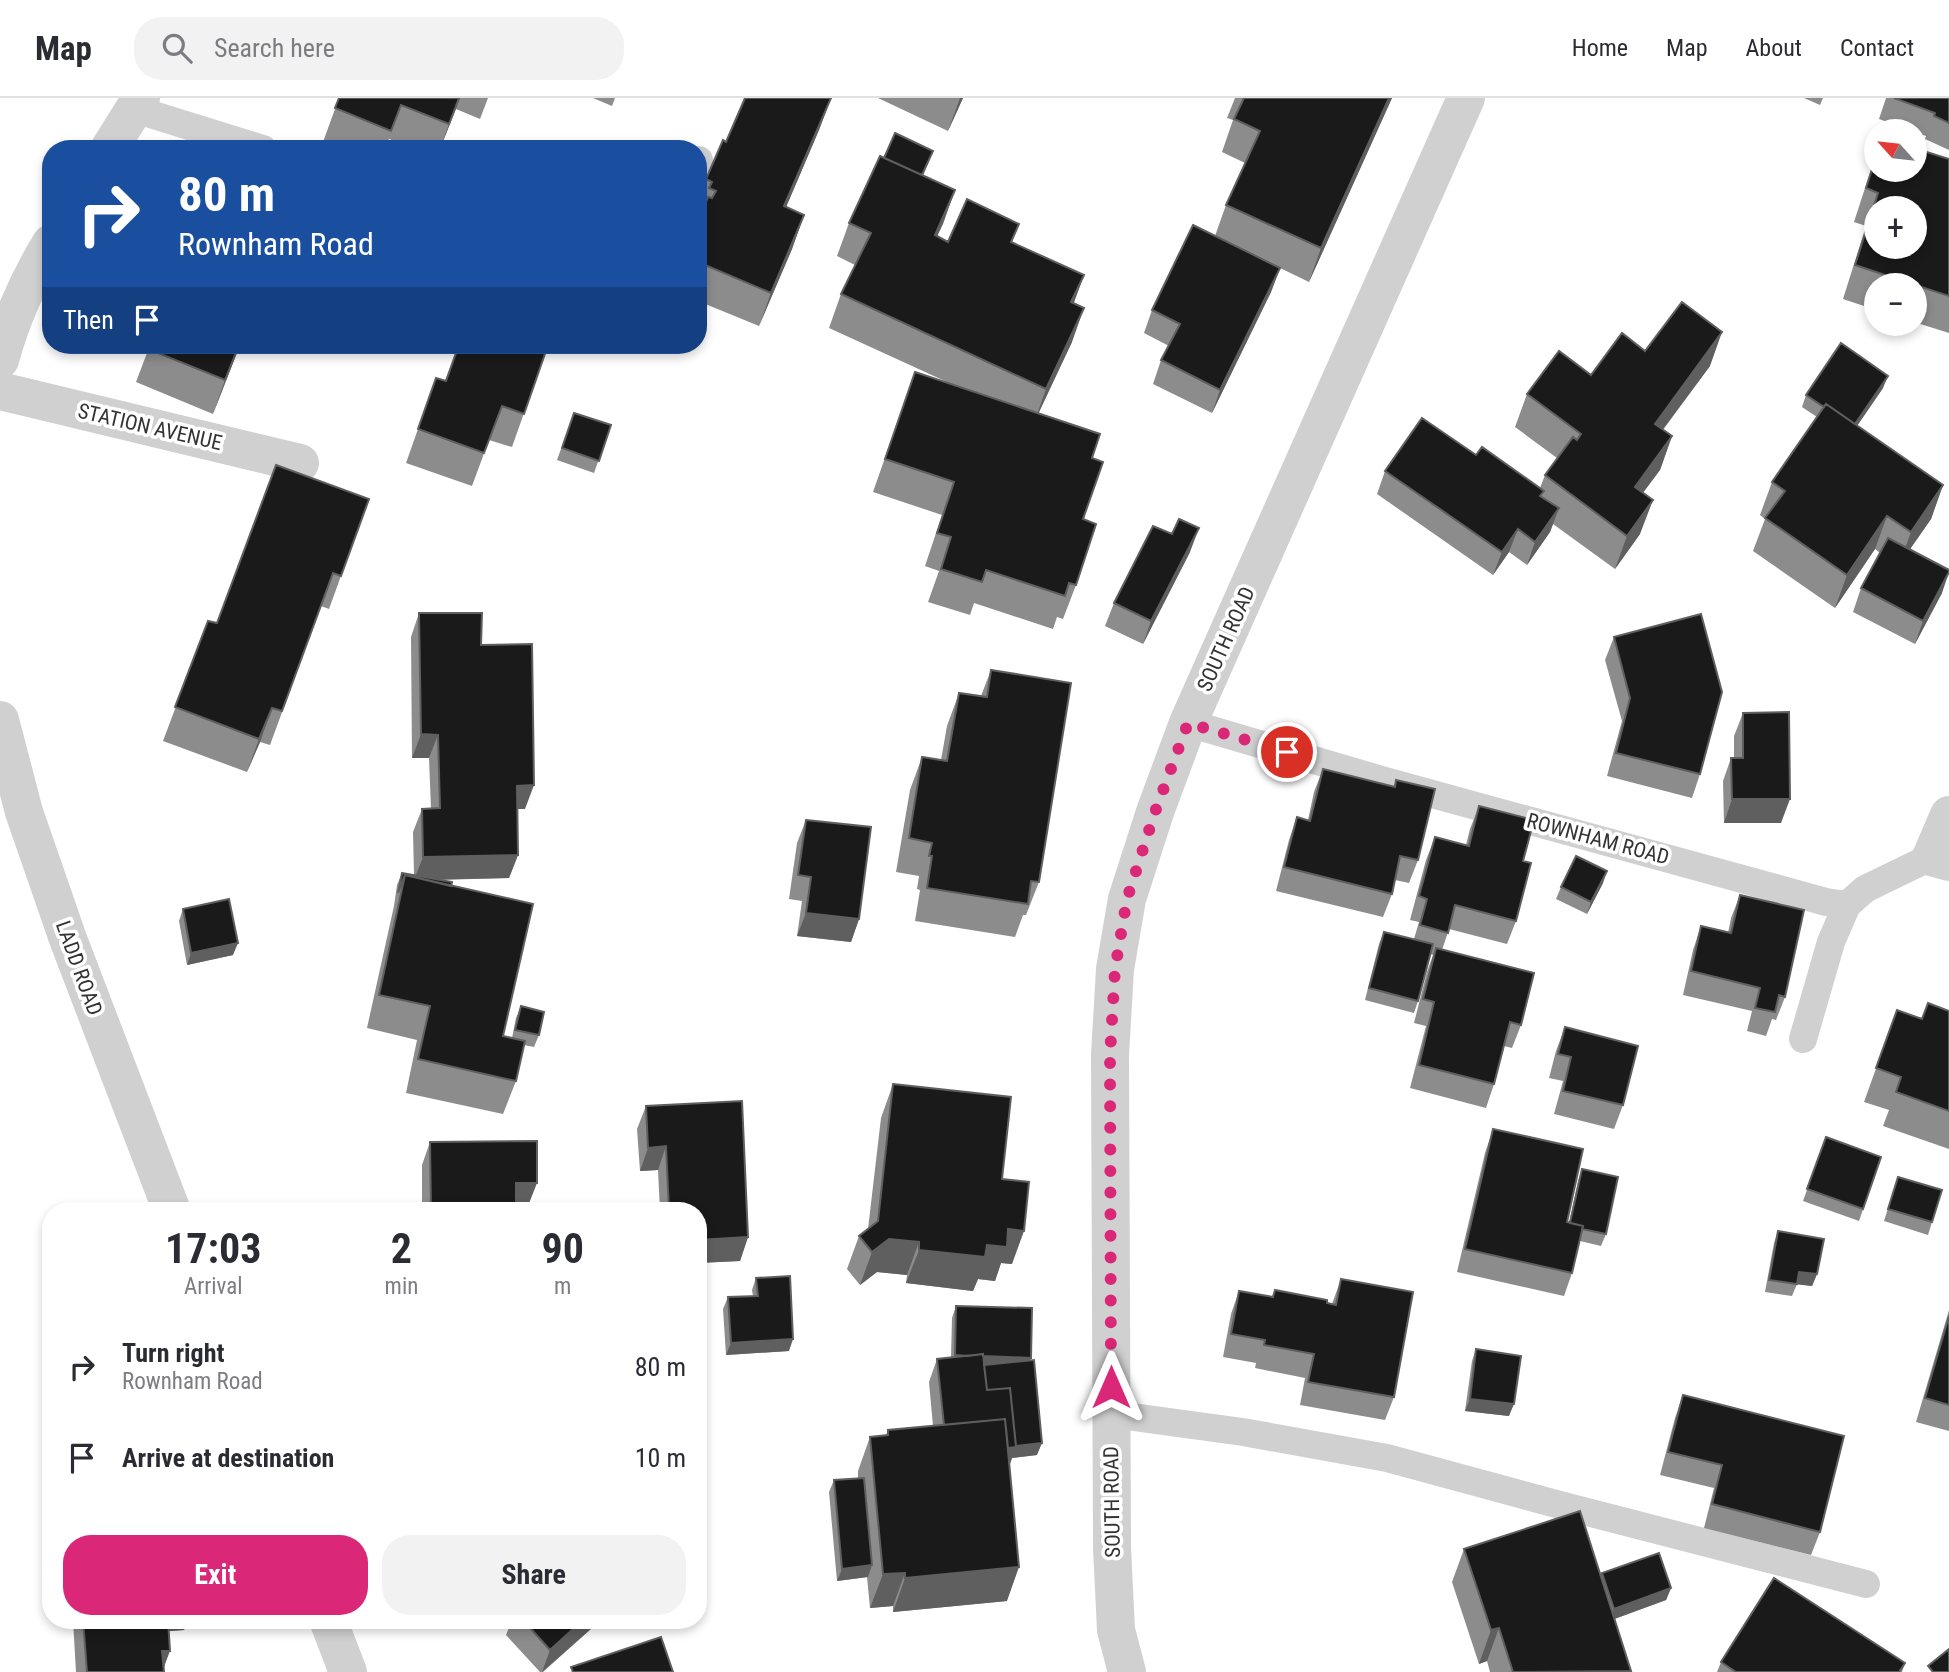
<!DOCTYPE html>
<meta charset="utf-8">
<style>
body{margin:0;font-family:"Roboto Condensed",sans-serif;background:#f2f2f3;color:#2b2b33;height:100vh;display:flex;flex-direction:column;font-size:26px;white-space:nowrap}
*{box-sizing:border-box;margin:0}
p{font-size:23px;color:#7c7c81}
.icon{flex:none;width:38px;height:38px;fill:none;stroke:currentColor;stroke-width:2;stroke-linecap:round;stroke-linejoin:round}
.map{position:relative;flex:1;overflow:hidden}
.panel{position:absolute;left:42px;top:1104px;width:665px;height:427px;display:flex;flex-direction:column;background:#fff;border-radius:28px;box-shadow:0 4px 10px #0003}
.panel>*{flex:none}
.banner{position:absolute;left:42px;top:42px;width:665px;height:214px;border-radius:28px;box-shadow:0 4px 10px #0003;background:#1a4fa0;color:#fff;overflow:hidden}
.needle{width:46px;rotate:297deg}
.buttons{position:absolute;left:1864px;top:21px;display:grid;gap:14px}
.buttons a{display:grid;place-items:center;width:63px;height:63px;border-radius:50%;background:#fff;box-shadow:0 4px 10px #0003;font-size:35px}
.pin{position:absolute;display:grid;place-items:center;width:60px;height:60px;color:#fff;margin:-30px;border:4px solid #fff;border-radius:50%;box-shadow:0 2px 7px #0007}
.me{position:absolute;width:77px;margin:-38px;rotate:0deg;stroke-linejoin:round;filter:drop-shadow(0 0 5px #0008)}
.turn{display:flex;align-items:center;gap:24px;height:147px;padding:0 21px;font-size:32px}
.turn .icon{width:91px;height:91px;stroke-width:2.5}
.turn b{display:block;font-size:49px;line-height:60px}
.then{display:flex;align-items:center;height:66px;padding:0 21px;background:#0003;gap:14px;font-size:26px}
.eta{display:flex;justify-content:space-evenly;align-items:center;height:119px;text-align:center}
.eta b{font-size:42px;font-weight:700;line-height:49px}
.action{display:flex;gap:14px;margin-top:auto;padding:14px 21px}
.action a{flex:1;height:80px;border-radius:28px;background:#db2777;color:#fff;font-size:28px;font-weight:700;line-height:80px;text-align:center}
.action a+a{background:#f2f2f3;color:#2b2b33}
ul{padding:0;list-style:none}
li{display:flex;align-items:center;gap:21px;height:91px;padding:0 21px}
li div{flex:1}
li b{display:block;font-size:26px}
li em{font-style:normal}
header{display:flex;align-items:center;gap:42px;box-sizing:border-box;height:98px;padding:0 35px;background:#fff;border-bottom:2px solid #e1e1e2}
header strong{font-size:33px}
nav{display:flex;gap:38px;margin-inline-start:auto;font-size:24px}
.search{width:490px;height:63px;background:#f2f2f3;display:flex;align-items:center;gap:18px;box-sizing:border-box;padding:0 24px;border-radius:28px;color:#7c7c81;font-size:26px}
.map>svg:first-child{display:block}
</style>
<header>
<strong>Map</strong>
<div class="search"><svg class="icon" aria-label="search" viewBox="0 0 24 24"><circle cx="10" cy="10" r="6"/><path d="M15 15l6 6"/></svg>Search here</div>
<nav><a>Home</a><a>Map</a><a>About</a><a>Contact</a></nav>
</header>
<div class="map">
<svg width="1949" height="1574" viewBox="0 0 1949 1574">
<rect width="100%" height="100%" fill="#fff"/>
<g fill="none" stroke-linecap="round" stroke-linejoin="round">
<path stroke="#d0d0d0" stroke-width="28" d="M134,11L263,51
M698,64L699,62
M1188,625L1385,683L1826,804L1847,807
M1803,941L1831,844L1847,807L1865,791L1931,759
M1111,1316L1243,1334L1387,1360L1560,1407L1866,1486"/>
<path stroke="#d0d0d0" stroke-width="38" d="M109,51L141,0
M0,262C11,221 29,181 51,145
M0,293L300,365
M0,622L24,714L68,841L172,1113
M1949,717L1931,759L1949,764
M328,1522L348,1574
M1127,1574L1116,1532L1112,1450L1110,957L1115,871L1127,801L1155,714L1188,625L1466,0"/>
</g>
<path fill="#8c8c8c" d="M339,0H488L480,21L456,11L440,51H415L389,41L385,51H340L323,44Z
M593,0H615L612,8Z
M831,0L819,32L786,109L804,117L792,151L759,228L698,203V104L706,81L726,44Z
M878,0H963L948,33Z
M1235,0H1392L1309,184L1276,168L1280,170L1271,194L1212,315L1153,286L1161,262L1169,248L1144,235L1152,212L1215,138L1226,107L1245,65L1222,54L1233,22L1227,20Z
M1804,0H1823L1820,7Z
M1886,0H1949V52L1925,41L1926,38L1879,21Z
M1876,56V72L1949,61V235L1914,224V187H1876V212L1843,201L1866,128L1854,124Z
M884,60L928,65L923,78L955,92L937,138L948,144H1012L1084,177L1073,206L1072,244L1038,315L1092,360L1076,487L1063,521L1057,519L1053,531L974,505L970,517L928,504L939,473L925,468L942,417L873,394L915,274L947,284L829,230L841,196L855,167L837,158L849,125Z
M150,247H240L213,316L136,284Z
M458,247H548L512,349L489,342L472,388L406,365L436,280L445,283Z
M1645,253L1710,268L1663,332L1672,338L1660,372L1643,395L1640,436L1615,471L1553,426L1550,434L1527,467L1509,454L1493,477L1377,396L1385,373L1476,357L1540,390L1545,377L1557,360L1515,329L1527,296L1591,277Z
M1883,290L1857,328L1943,387L1931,421L1910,451L1942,495L1915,546L1853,514L1861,490L1880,455L1875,451L1835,510L1753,453L1765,421L1760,417L1772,384L1817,319L1802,309L1806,297Z
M574,315L611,327L594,375L557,362Z
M369,401L329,511L321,508L270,647L260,644L247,674L163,643L208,523L217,525Z
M1190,454L1143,546L1105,528L1114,505Z
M419,515L481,547L525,711H518V757L509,780L439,782L451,788L503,938L512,940L516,920L521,908L539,937L534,949L524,947L516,983L503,1016L406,995L417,942L367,930L394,808L397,787L402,775L414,777L413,734L422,711H431L429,660H412L411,539Z
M1614,539L1700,676L1692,700L1607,678L1622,623L1605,562Z
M991,572L1039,784L1026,817H1023L1015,839L915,823L920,792L917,791L919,778L896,774L910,692L922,659L941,662L947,628L959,595L981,598Z
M1743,615L1781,725H1724L1723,683L1731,660H1734V638Z
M1323,671L1394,688L1396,682L1418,762L1409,785L1395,782L1392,796L1383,819L1276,793L1289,742L1297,719L1308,722L1314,694Z
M1479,708L1523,763L1516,823L1507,846L1449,831L1442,852L1521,927L1512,950L1504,948L1494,986L1486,1010L1410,990L1426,928L1414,925L1427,874L1433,857L1430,856L1418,903L1414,915L1365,902L1379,846L1384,834L1414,841L1419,824L1410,822L1426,762L1435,739L1466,747L1470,731Z
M806,722L859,821L851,844L797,838L802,803L789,801L797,745Z
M1603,785L1587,816L1556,801L1561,789Z
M1740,797L1785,899L1776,922L1772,921L1766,938L1747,933L1752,913L1683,897L1693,852L1701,828L1728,835L1731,820Z
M183,811L233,857L187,867L179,823Z
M1897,912L1922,921L1949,913V1051L1883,1028L1889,1012L1864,1004Z
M1565,929L1623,1007L1614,1031L1554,1016L1563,983L1549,980L1556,953Z
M893,986L1002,1081L1012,1166L1001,1165L995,1183L978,1181L973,1193L906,1185L907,1177L877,1174L860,1187L847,1171L859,1138L868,1131L881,1020Z
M646,1008L748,1139L740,1163L698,1165V1113H660L658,1072L640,1073L637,1031Z
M1493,1031L1567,1124L1569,1125L1578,1083L1582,1071L1606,1136L1601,1148L1580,1143L1572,1175L1564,1198L1457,1174L1485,1055Z
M1826,1039L1881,1059L1859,1123L1803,1103Z
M430,1044L528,1108H516V1113H422V1067Z
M1898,1079L1932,1124L1928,1137L1884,1123Z
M1778,1133L1817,1176L1812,1188L1797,1186L1792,1198L1765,1194L1774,1145Z
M756,1180L789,1253L726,1257L723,1211L728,1199L753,1198L752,1192Z
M1341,1181L1394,1299L1385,1322L1300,1307L1305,1280L1255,1270L1256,1265L1223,1259L1231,1216L1239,1193L1272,1199L1275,1192L1332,1206Z
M956,1208L1030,1263L1037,1357L1012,1360L1009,1368L1007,1503L893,1514V1508L870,1510L867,1479L837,1483L829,1394L834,1382L858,1380V1373L870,1339L886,1337L888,1332L933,1328L929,1284L937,1261L951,1259L952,1220Z
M1949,1212V1333L1916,1324Z
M1476,1251L1509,1318L1465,1313L1472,1263Z
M1683,1297L1820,1434L1811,1457L1704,1430L1714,1390L1660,1377L1675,1320Z
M1464,1451L1600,1478L1602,1475L1671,1490L1666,1502L1614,1521L1631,1574H1490L1487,1563L1479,1566L1452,1484Z
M51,1453V1516H50L46,1466Z
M73,1522H188L184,1532L169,1533L164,1574H76Z
M512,1522H601L543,1574H540L506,1537Z
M1721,1564L1905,1565L1902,1574H1717Z"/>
<path fill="#5f5f5f" d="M459,0H460L440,51L449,26Z
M831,0L819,32L772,142L784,108Z
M960,0H963L948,33Z
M1389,0H1392L1309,184L1321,150Z
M955,92L943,126L922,170L935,137Z
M804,117L792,151L759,228L771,195Z
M1280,170L1271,194L1212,315L1220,292Z
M1084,177L1072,210L1071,204Z
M1084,210L1072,244L1034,325L1046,291Z
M1722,234L1710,268L1642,359L1655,326Z
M239,247H240L213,316L225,282Z
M1888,278L1883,290L1848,341L1853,329Z
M1672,338L1660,372L1622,422L1635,389Z
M1943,387L1931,421L1899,467L1911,434Z
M1653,402L1640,436L1615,471L1627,438Z
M1559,410L1550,434L1527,467L1535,444Z
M1887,418L1875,451L1835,510L1847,477Z
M1199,430L1190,454L1143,546L1151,523Z
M1518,431L1509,454L1493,477L1502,454Z
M1949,474L1942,495L1915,546L1923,523Z
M272,610L260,644L247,674L259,641Z
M421,636L438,637L429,660H412Z
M534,687L525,711H509L517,688Z
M1732,701H1790L1781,725H1724Z
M518,757L509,780L414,782L423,759Z
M1607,773L1603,785L1587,816L1591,804Z
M806,815L859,821L851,844L797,838Z
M238,845L233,857L187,867L191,855Z
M666,1048L658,1072L640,1073L648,1050Z
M516,1085H537L528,1108H508Z
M1008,1131L1024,1133L1012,1166L1001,1165L995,1183L978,1181L973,1193L906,1185L919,1152L987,1147Z
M748,1139L740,1163L698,1165V1142Z
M889,1141L919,1144L907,1177L877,1174L860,1187L872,1154Z
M1799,1174L1817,1176L1812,1188L1794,1186Z
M793,1241L789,1253L726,1257L731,1245Z
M955,1257L1031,1260L1026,1272L950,1269Z
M1470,1301L1514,1306L1509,1318L1465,1313Z
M1042,1345L1037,1357L1012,1360L1008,1372L1004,1350L1011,1348Z
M872,1467L868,1479L837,1483L842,1471Z
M1019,1469L1007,1503L893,1514L905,1480Z
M905,1475L893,1508L870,1510L883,1476Z
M1671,1490L1666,1502L1609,1523L1614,1511Z
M162,1522H188L184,1532L158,1534Z
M583,1522H601L542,1574L550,1552Z
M1499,1530L1487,1563L1479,1566L1491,1532Z
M162,1553H170L162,1574Z"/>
<path fill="#1a1a1a" stroke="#5f5f5f" stroke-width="2" fill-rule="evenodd" d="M339,0H459L449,26L401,7L391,33L335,10Z
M745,0H831L784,108L804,117L771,195L698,164V122L708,99L712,100L716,93L709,90L712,84L706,81L723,42L726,44Z
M1244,0H1389L1321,150L1226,107L1260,33L1234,21Z
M1894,0H1949V25L1934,18L1935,15Z
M895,35L933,53L922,77L884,60Z
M1914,50L1949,61V198L1855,167L1878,95L1866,90L1876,59V72H1914ZM1876,110H1914V149H1876Z
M880,58L955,92L935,137L948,144L967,101L1019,126L1011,144L1084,177L1071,204L1084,210L1046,291L841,196L871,135L849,125Z
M1193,127L1280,170L1220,292L1161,262L1180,226L1152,212Z
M1682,204L1722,234L1655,326L1672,338L1635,389L1653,402L1627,438L1545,377L1573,339L1577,342L1581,336L1527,296L1559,253L1591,277L1622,235L1645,253Z
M1841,245L1888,278L1855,326L1826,306L1824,309L1806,297Z
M150,247H239L225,282L148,251Z
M459,247H548L524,316L502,308L484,355L418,331L436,280L446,283Z
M915,274L1100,336L1092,360L1103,364L1083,421L1096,426L1076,487L1069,485L1065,498L986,472L982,484L941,471L951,439L937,435L954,384L885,361Z
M1826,306L1943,387L1911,434L1887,418L1847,477L1765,420L1785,393L1772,384Z
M574,315L611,327L599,363L562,350Z
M1422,320L1476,357L1482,349L1544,393L1540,398L1559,410L1535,444L1518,431L1502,454L1385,373Z
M276,367L369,401L341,478L333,475L282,613L272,610L259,641L175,609L208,523L217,525Z
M1179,421L1199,430L1151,523L1114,505L1153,428L1172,436Z
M1888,440L1949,472V474L1923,523L1861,490Z
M419,515H482L481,547L532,546L534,687L517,688L518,757L423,759L422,711L440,710L438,637L421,636Z
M1701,516L1722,594L1700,676L1616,655L1630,600L1614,539Z
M991,572L1071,585L1039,784L1031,783L1028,806L927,790L932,758H929L932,745L909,740L922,659L947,663L959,595L987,599Z
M1789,614L1790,701H1732L1731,660H1743V615Z
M1323,671L1395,689L1396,682L1435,691L1418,762L1400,758L1392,796L1284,769L1297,719L1310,723Z
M1479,708L1534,722L1523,763L1531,765L1516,823L1455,807L1448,835L1420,827L1427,801L1419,798L1435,739L1469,748Z
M806,722L871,729L859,821L806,815L811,779L798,777Z
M1576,758L1607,773L1591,804L1561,789Z
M402,775L452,784L451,788L405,777L398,795Z
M405,777L533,806L503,938L525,943L516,983L418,961L430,908L379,897Z
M1740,797L1804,812L1785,899L1779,897L1775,914L1755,910L1760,890L1691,873L1701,828L1731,835Z
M229,801L238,845L191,855L183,811Z
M1384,834L1433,846L1418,903L1369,890Z
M1436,850L1534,875L1521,927L1510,924L1494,986L1419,967L1434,904L1423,901Z
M1928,905L1949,913V1013L1896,994L1901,979L1876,970L1897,912L1922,921Z
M521,908L544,914L539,937L515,932Z
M1565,929L1638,948L1623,1007L1563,993L1571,959L1558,956Z
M893,986L1011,999L1002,1081L1029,1084L1024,1133L1008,1131L1007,1149L987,1147L985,1159L919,1152V1144L889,1141L872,1154L859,1138L878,1123Z
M742,1003L748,1139L698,1142V1113H669L666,1048L648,1050L646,1008Z
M1493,1031L1583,1051L1567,1124L1583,1128L1572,1175L1465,1151Z
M1826,1039L1881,1059L1863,1111L1807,1091Z
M537,1043V1085H516V1113H431L430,1044Z
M1582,1071L1618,1079L1606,1136L1582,1131L1583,1128L1570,1125Z
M1898,1079L1942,1092L1932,1124L1888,1111Z
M1778,1133L1824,1141L1817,1176L1799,1174L1797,1186L1769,1182Z
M790,1178L793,1241L731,1245L728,1199L758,1198L756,1180Z
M1341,1181L1413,1194L1394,1299L1308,1284L1314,1256L1264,1247L1265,1242L1231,1236L1239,1193L1273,1199L1275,1192L1327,1202V1205L1336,1207Z
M956,1208L1032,1210L1031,1260L983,1258V1256L968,1258L955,1257Z
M1949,1218V1307L1925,1300Z
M1476,1251L1521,1258L1514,1306L1470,1301Z
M983,1256L987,1292L1010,1290L1016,1349L1008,1350L1005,1321L944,1327L937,1261Z
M1034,1262L1042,1345L1016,1348L1010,1290L987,1292L984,1267Z
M1683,1297L1844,1338L1820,1434L1712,1406L1722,1367L1668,1354Z
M1005,1321L1019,1469L905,1480V1475L883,1476L870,1339L888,1337V1332Z
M864,1380L872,1467L842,1471L834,1382Z
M1580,1413L1631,1573L1513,1574L1499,1530L1491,1532L1464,1451Z
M1659,1455L1671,1490L1614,1511L1602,1475Z
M1774,1480L1905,1565L1899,1574H1736L1721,1564Z
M83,1522H168L170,1553H162L164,1574H87Z
M523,1522H583L550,1552Z
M661,1539L673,1574H573L571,1569Z
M1949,1551V1574H1933L1928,1568Z"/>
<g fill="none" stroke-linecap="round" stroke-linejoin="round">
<path stroke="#db2777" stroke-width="12" stroke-dasharray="0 21.6" d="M1111,1289L1110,957L1115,871L1127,801L1155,714L1188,625L1287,654"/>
</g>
<g text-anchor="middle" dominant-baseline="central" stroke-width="7" stroke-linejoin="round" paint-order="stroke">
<g font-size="21" fill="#333" stroke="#fff">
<text transform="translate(150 329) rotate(13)">STATION AVENUE</text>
<text transform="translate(1226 541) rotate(-66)">SOUTH ROAD</text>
<text transform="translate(1598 741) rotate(15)">ROWNHAM ROAD</text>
<text transform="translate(79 870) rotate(70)">LADD ROAD</text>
<text transform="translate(1112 1404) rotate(-91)">SOUTH ROAD</text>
</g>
</g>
</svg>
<div class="buttons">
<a><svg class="needle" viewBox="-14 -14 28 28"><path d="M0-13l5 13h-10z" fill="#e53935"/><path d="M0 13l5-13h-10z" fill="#7c7c81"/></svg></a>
<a>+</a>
<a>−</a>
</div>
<div class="pin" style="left:1287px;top:654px;background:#d93025"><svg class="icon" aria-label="arrive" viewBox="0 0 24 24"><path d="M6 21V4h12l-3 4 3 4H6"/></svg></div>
<svg class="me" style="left:1111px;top:1289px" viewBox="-20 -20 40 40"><path d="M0-17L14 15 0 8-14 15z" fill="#db2777" stroke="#fff" stroke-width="4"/></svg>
<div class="banner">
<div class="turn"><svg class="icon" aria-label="right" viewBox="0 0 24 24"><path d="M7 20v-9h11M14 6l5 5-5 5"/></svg><div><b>80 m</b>Rownham Road</div></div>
<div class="then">Then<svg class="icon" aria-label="arrive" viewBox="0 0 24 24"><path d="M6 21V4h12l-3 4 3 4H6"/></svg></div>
</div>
<section class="panel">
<div class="eta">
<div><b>17:03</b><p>Arrival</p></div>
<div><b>2</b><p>min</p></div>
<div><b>90</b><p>m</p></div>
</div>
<ul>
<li><svg class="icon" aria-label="right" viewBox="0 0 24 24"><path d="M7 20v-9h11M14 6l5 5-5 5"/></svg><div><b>Turn right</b><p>Rownham Road</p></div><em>80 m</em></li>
<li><svg class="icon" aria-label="arrive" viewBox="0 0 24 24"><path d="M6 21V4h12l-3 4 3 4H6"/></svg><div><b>Arrive at destination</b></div><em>10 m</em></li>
</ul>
<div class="action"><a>Exit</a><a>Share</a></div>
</section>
</div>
